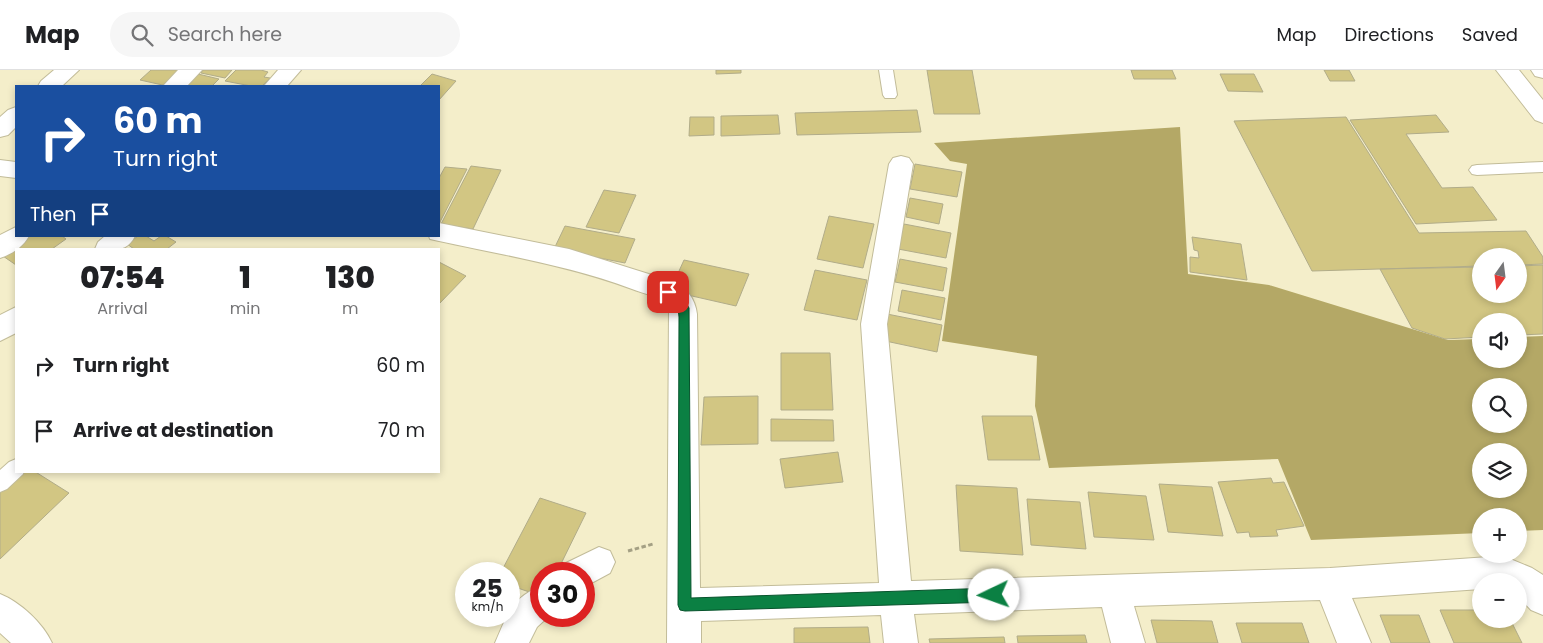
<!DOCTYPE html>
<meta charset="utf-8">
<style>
body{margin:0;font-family:Poppins,sans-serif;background:#f6f6f6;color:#202124;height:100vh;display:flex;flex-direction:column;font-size:19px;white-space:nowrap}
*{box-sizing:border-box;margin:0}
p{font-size:16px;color:#757577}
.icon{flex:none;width:28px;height:28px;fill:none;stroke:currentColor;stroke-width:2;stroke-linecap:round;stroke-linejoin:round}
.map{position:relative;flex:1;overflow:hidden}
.details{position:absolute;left:15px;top:178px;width:425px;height:225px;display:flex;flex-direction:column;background:#fff;border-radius:0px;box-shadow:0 2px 8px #0003}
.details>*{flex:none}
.guide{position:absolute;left:15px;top:15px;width:425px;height:152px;border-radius:0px;box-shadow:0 2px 8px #0003;background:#1a4fa0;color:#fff;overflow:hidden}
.needle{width:32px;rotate:194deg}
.controls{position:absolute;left:1472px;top:178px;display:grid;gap:10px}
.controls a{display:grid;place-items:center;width:55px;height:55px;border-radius:50%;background:#fff;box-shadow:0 2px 8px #0003;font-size:25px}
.speed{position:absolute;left:455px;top:492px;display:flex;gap:10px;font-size:25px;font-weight:700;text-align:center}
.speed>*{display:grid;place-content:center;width:65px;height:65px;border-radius:50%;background:#fff;box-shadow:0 2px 8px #0003;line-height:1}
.speed small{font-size:12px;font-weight:400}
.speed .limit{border:8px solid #d22;background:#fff;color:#111}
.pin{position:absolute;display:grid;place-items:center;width:42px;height:42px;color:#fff;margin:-21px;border-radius:10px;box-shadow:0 2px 8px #0006}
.me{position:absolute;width:55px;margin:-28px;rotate:267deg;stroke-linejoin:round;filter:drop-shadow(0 0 4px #0008)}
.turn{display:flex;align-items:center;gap:18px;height:105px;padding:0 15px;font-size:22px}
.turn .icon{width:65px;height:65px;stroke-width:2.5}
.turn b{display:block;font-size:35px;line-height:42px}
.then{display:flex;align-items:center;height:48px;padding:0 15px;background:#0003;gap:10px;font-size:19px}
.eta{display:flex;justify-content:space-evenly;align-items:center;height:85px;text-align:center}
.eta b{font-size:30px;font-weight:800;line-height:35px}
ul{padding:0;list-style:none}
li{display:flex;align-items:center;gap:15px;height:65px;padding:0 15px}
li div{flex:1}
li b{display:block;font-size:19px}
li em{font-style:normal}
header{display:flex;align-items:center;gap:30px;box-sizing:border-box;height:70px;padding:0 25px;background:#fff;border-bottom:1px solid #e0e0e0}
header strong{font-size:24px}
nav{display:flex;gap:28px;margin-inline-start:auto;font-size:18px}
.search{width:350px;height:45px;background:#f6f6f6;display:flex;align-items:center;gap:12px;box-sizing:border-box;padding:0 18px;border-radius:28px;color:#757577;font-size:19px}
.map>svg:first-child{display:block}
</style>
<header>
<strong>Map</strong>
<div class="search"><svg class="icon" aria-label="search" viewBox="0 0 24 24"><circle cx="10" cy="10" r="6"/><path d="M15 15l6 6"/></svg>Search here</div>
<nav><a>Map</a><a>Directions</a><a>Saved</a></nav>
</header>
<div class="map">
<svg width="1543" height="573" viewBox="0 0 1543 573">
<rect width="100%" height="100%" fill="#f4eeca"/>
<path fill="#b4a866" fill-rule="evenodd" d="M1180,57L1188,204L1269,215L1448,270L1481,269V289H1519V267L1543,266V460L1519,461V446H1481V463L1311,470L1278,389L1049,398L1035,336L1037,286L942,271L967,94L950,91L934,73ZM1519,316V354H1481V316ZM1481,381H1519V419H1481Z"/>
<path fill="#d2c683" stroke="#b1ac89" d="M151,0H184L167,16L140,10Z
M203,0H232L225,8L201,3Z
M236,0H261L268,2L264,7L270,8L262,16H251L225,11Z
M716,0H741V3L716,4Z
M927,0H972L980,44H934Z
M1131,0H1172L1176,9H1134Z
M1324,0H1349L1355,11H1330Z
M198,4L219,9L212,16H186Z
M432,4L456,11L439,30V16H420Z
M1220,4H1254L1263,22L1228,21Z
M917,40L921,62L797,65L795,43Z
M778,45L780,64L721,66V46Z
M1436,45L1449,62L1406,64L1442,118L1473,117L1497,150L1416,154L1350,50Z
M690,47H714V65L689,66Z
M1346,47L1419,163L1526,161L1543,187V194L1519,195V186H1481V196L1312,201L1234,51Z
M915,94L962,102L957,127L910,119Z
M471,96L501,100L473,159L441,154Z
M445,97L467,99L440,152L439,108Z
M604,120L636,125L619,163L586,157Z
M910,128L943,134L939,154L906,147Z
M829,146L874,154L863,198L817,189Z
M904,154L951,163L946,188L898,179Z
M565,156L635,169L625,193L554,179Z
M20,166H62L66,169L52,179H16V195L0,184V180Z
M138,166H146L154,171L161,166H166L176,172L167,179H134L127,174Z
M1192,167L1241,174L1247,210L1190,202V187L1199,188L1198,181L1194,180Z
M900,189L947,198L943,221L895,212Z
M684,190L749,204L736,236L670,221Z
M439,192L466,206L439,234Z
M1543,195V264L1519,265V251H1481V267L1445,269L1412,258L1380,199L1481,197V224H1519V196Z
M815,200L867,210L857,250L804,240Z
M902,220L945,228L941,250L898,241Z
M882,243L942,255L937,282L876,269Z
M781,283H830L833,340H781Z
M758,326V374L701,375L704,327Z
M982,346H1032L1040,390H988Z
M771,349L833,350L834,371H771Z
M838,382L843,412L785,418L780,389Z
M20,401H34L69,423L0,489V419Z
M1271,408L1273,413L1284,412L1304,456L1276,460L1278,466L1250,467L1249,462L1237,463L1218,412Z
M1159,414L1212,417L1223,466L1168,462Z
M956,415L1017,418L1023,485L960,481Z
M1088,422L1146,426L1154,470L1094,467Z
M540,428L586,443L556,504H541V526L509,515V504H500Z
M1027,429L1080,432L1086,479L1031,475Z
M1440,540H1481V549H1510L1522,573H1454Z
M1380,545H1419L1430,573H1391Z
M1151,550L1212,551L1218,573H1157Z
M1236,553H1302L1309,573H1242Z
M868,557L870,573H794V558Z
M1085,565L1087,573H1018L1017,566Z
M1004,567L1005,573H930L929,569Z"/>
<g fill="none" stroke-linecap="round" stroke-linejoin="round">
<g stroke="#c2bc99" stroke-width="2">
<path id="lane" d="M879,0H893L897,25L895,28H885L883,25Z
M1543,92V102L1477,105L1472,104L1469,100L1472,96L1477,95Z
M16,389V401H24L23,404L7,419L0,422V400L9,392Z"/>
</g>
<g stroke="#c2bc99" stroke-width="2">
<path id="street" d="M54,0H79L62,16H38L41,11Z
M178,0H202L187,16H163Z
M278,0H301L287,16H264Z
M16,37V57L8,65L0,67V47L8,40Z
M901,86L909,88L913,94L887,254L911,511L1330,498L1503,486L1532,498L1543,505V545L1531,540L1519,527V511H1481V519L1352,528L1371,573H1337L1320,530L1134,536L1145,573H1111L1102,537L914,544L918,573H884L881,545L701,551V573H667L669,237C659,226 645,224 632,219C570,196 504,185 439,171L430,169L429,166H439V153L569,179L671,211C686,217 695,228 697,244L700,518L879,513L861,254L889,94L893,88Z
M0,90L16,92V108L0,106Z
M16,157V166H29C23,177 12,184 0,188V165Z
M105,166H135C126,184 112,179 95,179L98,172Z
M16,237V263L0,271V245Z
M599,477L610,481L615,492L610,503L584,517V504H561L566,493Z
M541,516V546H549L537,557L529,573H495C507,546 511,528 541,516Z
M0,524C20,532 43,553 52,573H11L0,563Z"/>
</g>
<g stroke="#c2bc99" stroke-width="2">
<path id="highway" d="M1496,0H1519L1543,30V53L1535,50Z
M1531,0H1543V8L1535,6Z"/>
</g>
<path stroke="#a4a084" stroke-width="3" stroke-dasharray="4.5 2.5" stroke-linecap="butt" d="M628,481L653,474"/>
<use href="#lane" fill="#fff" fill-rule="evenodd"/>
<use href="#street" fill="#fff" fill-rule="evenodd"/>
<use href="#highway" fill="#fff" fill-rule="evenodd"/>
</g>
<path fill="#0b8043" stroke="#07532c" d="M668,217L682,225L689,238L691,528L994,518L999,520L1001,525L999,530L994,532L685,541L680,540L678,535L679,247C678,230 671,233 663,222Z"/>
</svg>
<div class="controls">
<a><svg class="needle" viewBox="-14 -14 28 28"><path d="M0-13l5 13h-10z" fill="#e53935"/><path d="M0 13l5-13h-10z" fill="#757577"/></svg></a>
<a><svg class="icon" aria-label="sound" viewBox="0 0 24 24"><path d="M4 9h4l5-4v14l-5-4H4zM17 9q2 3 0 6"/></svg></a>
<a><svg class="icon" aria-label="search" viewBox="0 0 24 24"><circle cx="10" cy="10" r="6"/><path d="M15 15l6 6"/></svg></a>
<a><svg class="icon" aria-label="layers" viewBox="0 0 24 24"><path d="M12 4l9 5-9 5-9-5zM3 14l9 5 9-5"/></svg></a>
<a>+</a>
<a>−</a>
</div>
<div class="speed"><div>25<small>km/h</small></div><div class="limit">30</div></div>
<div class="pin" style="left:668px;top:222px;background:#d93025"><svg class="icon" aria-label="arrive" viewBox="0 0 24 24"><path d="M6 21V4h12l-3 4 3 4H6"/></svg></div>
<svg class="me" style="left:994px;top:525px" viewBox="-20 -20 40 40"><circle r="19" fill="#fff"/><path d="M0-13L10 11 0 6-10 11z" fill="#0b8043"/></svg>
<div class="guide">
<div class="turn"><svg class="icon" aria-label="right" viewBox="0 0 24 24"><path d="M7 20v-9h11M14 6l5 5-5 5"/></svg><div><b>60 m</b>Turn right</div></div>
<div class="then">Then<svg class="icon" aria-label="arrive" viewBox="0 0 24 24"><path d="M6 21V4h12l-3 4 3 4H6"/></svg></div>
</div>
<section class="details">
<div class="eta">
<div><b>07:54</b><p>Arrival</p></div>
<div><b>1</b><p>min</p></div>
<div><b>130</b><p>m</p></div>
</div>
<ul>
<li><svg class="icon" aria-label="right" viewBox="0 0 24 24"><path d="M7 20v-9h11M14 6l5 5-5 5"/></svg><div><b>Turn right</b></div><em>60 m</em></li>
<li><svg class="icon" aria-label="arrive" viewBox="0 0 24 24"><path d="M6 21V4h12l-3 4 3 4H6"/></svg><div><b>Arrive at destination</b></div><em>70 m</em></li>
</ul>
</section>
</div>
